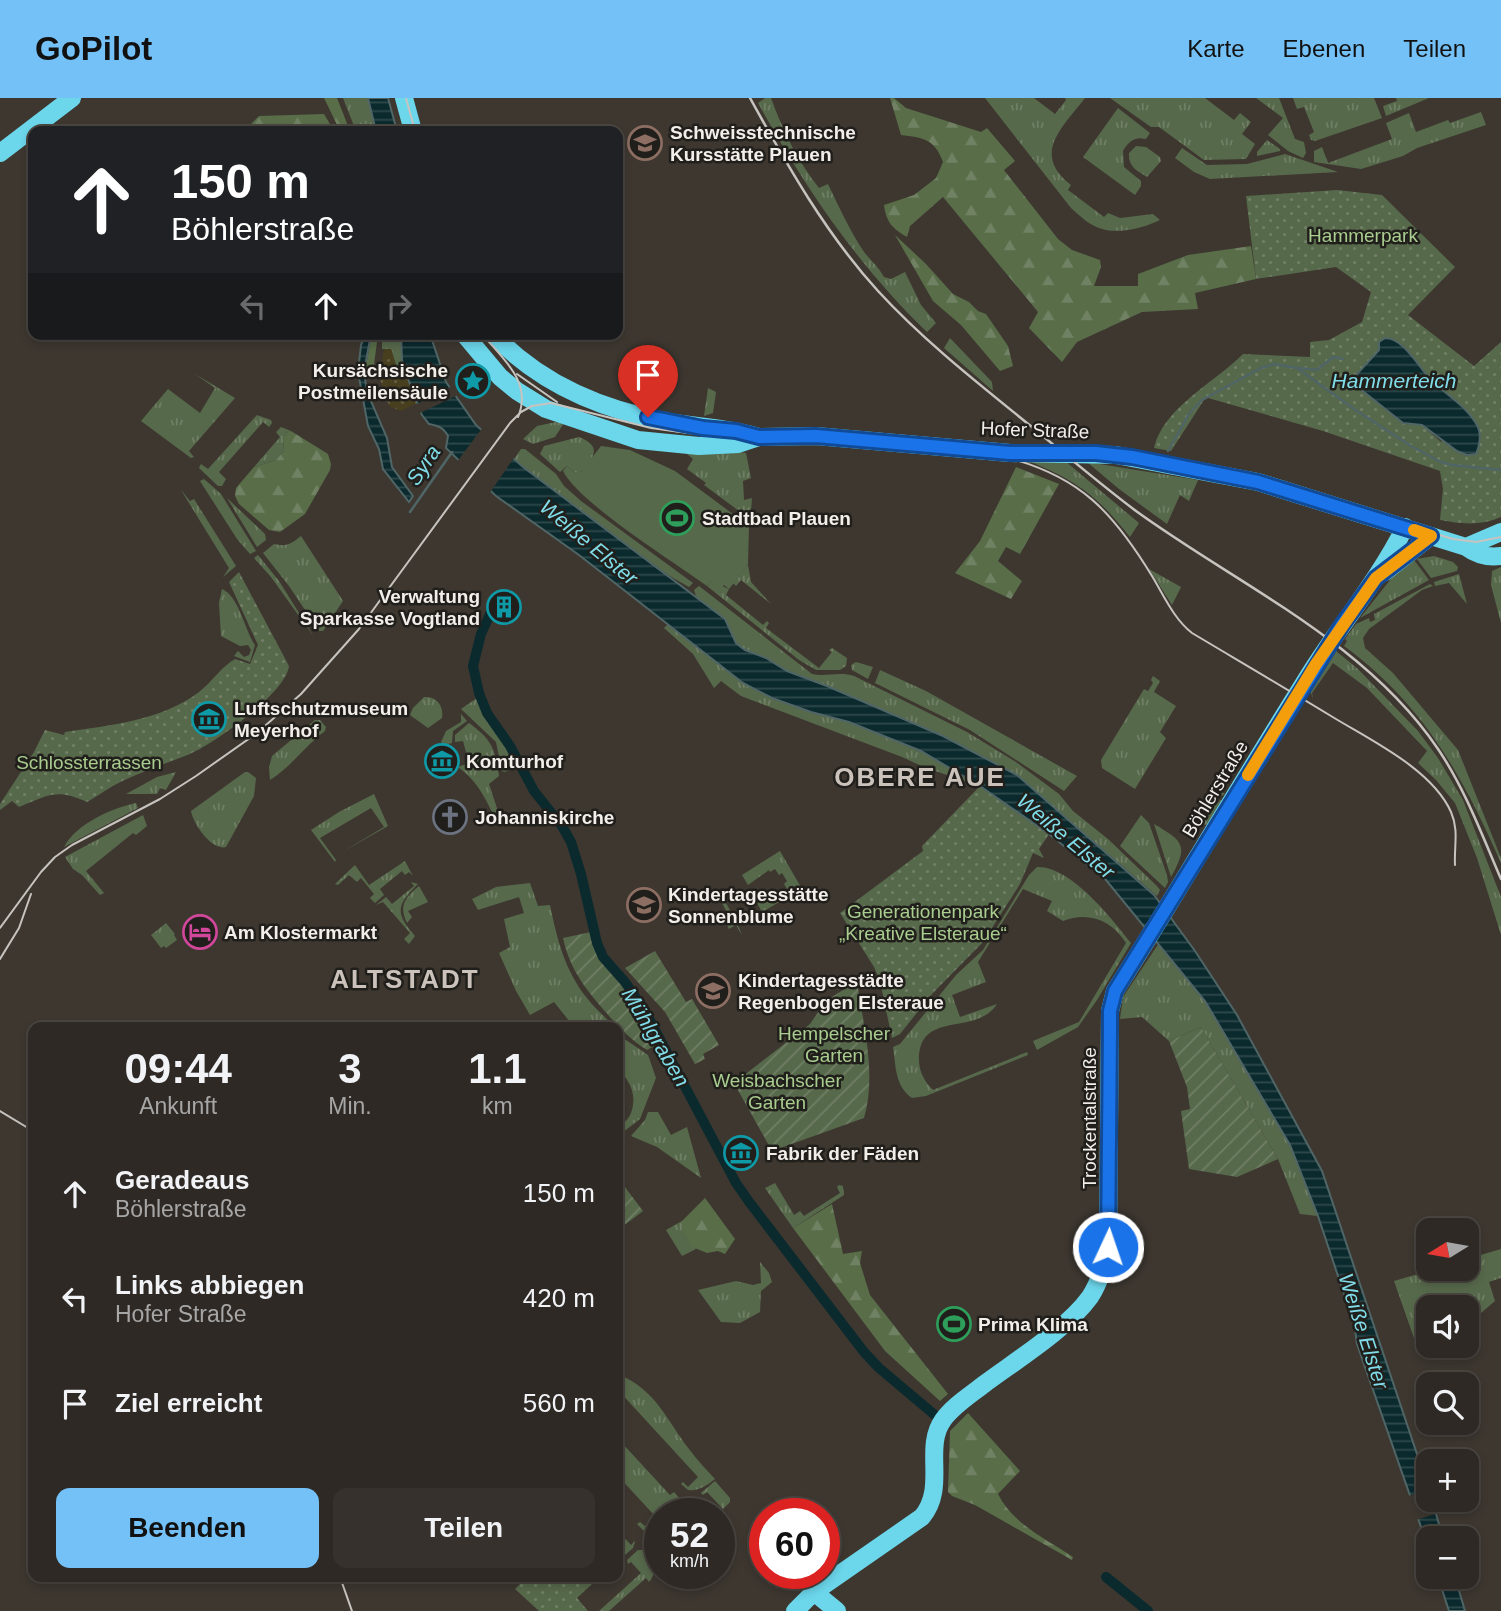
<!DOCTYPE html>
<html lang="de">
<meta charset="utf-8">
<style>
body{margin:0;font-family:Arial,sans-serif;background:#36312c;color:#f1f3f6;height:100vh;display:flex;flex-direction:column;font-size:26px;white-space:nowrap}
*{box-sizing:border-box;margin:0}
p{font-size:23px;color:#a7a6a6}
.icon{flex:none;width:38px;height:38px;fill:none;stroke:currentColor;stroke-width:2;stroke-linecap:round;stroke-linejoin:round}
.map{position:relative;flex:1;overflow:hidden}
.side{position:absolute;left:28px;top:924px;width:595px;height:560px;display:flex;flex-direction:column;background:#2e2924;border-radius:14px;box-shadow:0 4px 10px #0003,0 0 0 2px #494541}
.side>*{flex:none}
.hud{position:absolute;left:28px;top:28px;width:595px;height:214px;border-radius:14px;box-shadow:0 4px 10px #0003,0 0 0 2px #494541;background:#202124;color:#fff;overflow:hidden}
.needle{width:46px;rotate:259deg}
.tools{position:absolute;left:1416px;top:1120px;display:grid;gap:14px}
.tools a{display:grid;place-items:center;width:63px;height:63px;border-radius:14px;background:#2e2924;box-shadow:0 4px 10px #0003,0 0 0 2px #494541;font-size:35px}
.speed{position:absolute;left:644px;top:1400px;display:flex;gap:14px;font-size:35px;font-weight:700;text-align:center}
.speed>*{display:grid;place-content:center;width:91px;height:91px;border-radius:50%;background:#2e2924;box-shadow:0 4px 10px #0003,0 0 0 2px #494541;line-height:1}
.speed small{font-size:18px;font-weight:400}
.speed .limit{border:10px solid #d22;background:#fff;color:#111}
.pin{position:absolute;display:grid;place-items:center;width:60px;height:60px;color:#fff;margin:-72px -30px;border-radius:50% 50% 50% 0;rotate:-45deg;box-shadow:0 0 7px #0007}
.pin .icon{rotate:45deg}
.me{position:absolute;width:77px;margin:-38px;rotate:3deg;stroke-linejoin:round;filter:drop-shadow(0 0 5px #0008)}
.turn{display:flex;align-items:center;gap:24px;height:147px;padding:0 28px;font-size:32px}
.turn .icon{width:91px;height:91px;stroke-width:2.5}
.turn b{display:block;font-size:49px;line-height:60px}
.lanes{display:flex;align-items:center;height:66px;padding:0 28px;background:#0003;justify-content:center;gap:35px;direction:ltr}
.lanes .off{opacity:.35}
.eta{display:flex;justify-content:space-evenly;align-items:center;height:119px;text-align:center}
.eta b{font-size:42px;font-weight:700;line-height:49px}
.primary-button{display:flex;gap:14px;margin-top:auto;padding:14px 28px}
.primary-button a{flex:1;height:80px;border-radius:14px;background:#73c1f6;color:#111;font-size:28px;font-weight:700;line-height:80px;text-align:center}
.primary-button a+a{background:#36312c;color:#f1f3f6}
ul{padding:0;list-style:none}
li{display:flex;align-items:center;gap:21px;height:105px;padding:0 28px}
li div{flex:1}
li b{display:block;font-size:26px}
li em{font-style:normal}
header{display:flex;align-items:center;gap:42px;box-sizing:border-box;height:98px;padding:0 35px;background:#73c1f6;color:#111}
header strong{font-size:33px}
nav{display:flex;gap:38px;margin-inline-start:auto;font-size:24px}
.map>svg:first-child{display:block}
</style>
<header>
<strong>GoPilot</strong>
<nav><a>Karte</a><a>Ebenen</a><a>Teilen</a></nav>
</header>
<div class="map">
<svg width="1501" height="1513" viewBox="0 0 1501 1513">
<defs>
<pattern id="grass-tufts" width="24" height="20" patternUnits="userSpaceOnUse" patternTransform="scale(1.75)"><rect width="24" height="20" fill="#57694b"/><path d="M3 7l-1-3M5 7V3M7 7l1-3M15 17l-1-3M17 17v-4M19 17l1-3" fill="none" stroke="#707f65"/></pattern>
<pattern id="forest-firs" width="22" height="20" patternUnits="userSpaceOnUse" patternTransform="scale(1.75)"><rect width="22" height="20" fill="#586d48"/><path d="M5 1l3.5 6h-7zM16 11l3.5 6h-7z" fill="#708263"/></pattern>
<pattern id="sand-dots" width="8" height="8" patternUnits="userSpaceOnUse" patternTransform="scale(1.75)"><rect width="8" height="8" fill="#483f1f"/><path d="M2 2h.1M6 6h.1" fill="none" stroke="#635b40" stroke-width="1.8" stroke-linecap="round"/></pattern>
<pattern id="park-dots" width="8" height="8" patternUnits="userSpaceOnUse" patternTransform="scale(1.75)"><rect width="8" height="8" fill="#57694b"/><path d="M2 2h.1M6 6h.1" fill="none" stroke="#707f65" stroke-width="1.8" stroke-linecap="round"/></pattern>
<pattern id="garden-furrows" width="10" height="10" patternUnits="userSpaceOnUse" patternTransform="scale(1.75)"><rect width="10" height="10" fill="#57694b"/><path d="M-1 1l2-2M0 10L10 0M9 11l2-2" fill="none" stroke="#707f65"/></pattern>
<pattern id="water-rules" width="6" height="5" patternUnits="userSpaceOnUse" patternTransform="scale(1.75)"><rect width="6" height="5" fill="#0b2a2e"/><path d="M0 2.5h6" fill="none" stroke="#2f494c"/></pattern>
</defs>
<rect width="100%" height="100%" fill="#3d3730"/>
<path fill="url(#grass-tufts)" d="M343,0H368L376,33H356Z
M765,0H771C783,33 797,62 819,90L828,86C839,109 850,133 864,154C871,163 878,168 884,179L891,181L905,174L921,207L936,225L927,234C858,168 804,88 758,5Z
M985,0H1034L1055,16L1066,2L1065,0H1085C1062,30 1031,56 1071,87L1068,92L1104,119L1108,115L1120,120L1153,116L1160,122C1144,130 1117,137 1099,130C1089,127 1079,117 1071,110Z
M1110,0H1205L1234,22L1240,15L1251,24L1242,36L1255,46L1246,61L1204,62L1159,29H1151Z
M1256,0H1279L1295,41L1304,44L1306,55L1303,60L1288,53L1268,37L1283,20Z
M1293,0H1374L1382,20L1315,43L1311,42L1309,37L1314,34L1304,9L1297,11Z
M1396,0H1429L1386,18L1383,8L1397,3Z
M1118,10L1150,35L1146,41C1135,38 1128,44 1123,53L1124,69L1141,83V88L1135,97L1083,59Z
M1481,14L1486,27L1417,50L1403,58L1361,71L1314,64V53L1322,49L1328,65L1392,41L1386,25L1409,15L1416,34L1448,22L1450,25Z
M1267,42L1280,51V53L1257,58V54Z
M1136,48L1146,49L1160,59L1161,63L1147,79C1137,73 1128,69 1129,55Z
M1182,50L1207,67L1247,66L1285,56L1338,74L1210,81L1194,74L1175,60Z
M382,236H401L402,262L405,273L398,274L391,251H382Z
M950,240L992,284L993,293L944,250Z
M195,276L235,300L189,353L194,359L191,360L141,323L168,291L200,315L215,290Z
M708,290L716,294L713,315L704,318Z
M257,317L271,322L272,325L269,329L263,324L219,374L226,381L222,388H218L199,370L201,366L208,371Z
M556,324L564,325L555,339L533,346L523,341L537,328Z
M281,329L291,333L286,335L283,341L284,353L276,362L254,369L280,339L276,334Z
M579,339C602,348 595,359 581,374H574L567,368L560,374L540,356L544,348Z
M521,351H525L556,376L564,388L581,403L693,485L689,489L668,477L523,369L514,361Z
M734,353L746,355L751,380L743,383L744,402L752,400L751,413L743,416L704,387L706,385L687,371L693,361L687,356Z
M1065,363L1139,425L1130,439C1098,399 1079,384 1031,364Z
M1087,364L1198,382L1189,403L1180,397L1167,426L1119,391Z
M204,381L221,396L256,453L250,456L237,441L200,383Z
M181,392L190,403L194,401L236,468L223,479L229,470Z
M227,400L265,436L266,442L257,449Z
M301,438L343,503L323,533H319L289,488L263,455L274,446C287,449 291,446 301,438Z
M258,457L279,483L314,539L271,479L254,460Z
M1434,458L1453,464L1458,469L1457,473L1431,480L1417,461Z
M1414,462L1429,482L1360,520L1398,472Z
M748,467L751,484L771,506L741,482L736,488L733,485Z
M1501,469V525L1491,487L1492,473Z
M1149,471L1181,489L1172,507Z
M1459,476L1467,506L1449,485L1435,488L1434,484Z
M711,483L729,491L726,497L763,527L767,523L769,525L766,530L819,570L832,554L829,552L832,550L847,560L846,568L840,572H816L799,562L707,488Z
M1430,486L1433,488L1422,492L1369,531L1363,540L1365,550L1393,575L1458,652L1501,760V765C1462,677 1424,607 1344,548L1347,543L1345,541L1356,526L1369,520L1370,524L1375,522L1374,516Z
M699,488L812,576C826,579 840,573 854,578L967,634L1016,664L1059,696L1073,713L1108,741L1157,788L1160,792L1157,798L1017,677L943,638L827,588L787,573L766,560L745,552L736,545L725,521L697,501L694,492Z
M222,491C239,498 245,533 255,547L250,564L234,558L238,553L244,559L249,557L251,552L248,547L240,548L221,538L219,505Z
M668,526L772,599L811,614L849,624L921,653L980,688L926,670L902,659L741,598L721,583L714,590L693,556L664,530Z
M1336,553L1358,571L1418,633L1438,660L1463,702L1501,799V837L1477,760L1455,705L1436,682L1418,665L1427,653L1367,590L1333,565L1312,595L1313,601L1310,592Z
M856,564L873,569L868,581L852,572L851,567Z
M880,572L926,593L1077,678L1064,693L970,632L875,585Z
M1153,578L1160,583L1154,594L1176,608L1160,634L1166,640L1135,691L1102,670L1101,662L1144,591L1148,593L1153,585L1151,582Z
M424,599C436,598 444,607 442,620L428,630L410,617L413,610Z
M477,600L490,625L517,667L505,674L502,673L496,644L461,611Z
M461,616L467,623L453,633L452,645L444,647L441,644L446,633L461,624Z
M315,622H320L326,629L325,633C305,648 291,669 270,682L269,669L272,658Z
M469,625C492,642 495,650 499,678L489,686L501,722L497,724C486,702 478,683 458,669L469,665L463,643L455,644V637Z
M176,674L166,692L160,690L157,696H126L157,679Z
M245,674H248L256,680L254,698L226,749C212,753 193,726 191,713Z
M1211,688L1225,696C1211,703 1204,720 1189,724Z
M374,696L388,728L342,754L384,729L371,710L320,740L336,762L335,764L311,732L339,714Z
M1220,702H1223L1208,726L1197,729L1198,722L1208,716Z
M136,705L138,710L64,749C76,726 112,710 136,705Z
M143,717L147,728L136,737L133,735L86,773L104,795L100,797L82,777L73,771L65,759Z
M1141,717L1149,725L1167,777L1168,784L1165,790L1120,748Z
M1154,726C1183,743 1189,747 1171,779Z
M780,753L802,791L762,814L757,805L767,800L768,802L773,800L775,803L784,798L782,794L787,791L784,786L787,783L782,775L779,777L775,771L770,774L769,772L748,787L742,777Z
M405,763L413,778L409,774L405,777L402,773L380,791L384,797L375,805L370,800L374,796L361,780L357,784L349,777L338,787L335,786L355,767L369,787Z
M1037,769C1071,768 1112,821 1131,845L1097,902L1078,929L1037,952L1033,943L1079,924L1126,845C1112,822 1088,813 1063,823L1047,813L1052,803L1023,791L978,864L986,884L952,897L960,919L997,906C976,939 919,911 919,962C919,974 925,984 933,992L1027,954L1028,957L926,998L912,1000C895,988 896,969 893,949L900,946L956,877L983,852L1029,777Z
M411,784L418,786C397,807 394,814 415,838L409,846L404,841L410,835L383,804L376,807L386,799L392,806L414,788Z
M530,785L538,808L550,807C557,841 565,873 587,900C595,911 606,919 614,929H599L596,923L574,929L554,904L530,917L516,893L499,855L510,849L504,821L524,815L519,799L478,812L472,801L496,789Z
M419,788L428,804L408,813L412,819L407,825C398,807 406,799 419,788Z
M719,792L732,816L739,813L741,817L735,821L742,837L736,827L729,831L724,821L729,818L716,794Z
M166,825L175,836L174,837L177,842L166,850L164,848L161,850L151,837Z
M1159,845L1205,903L1290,1047L1318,1118L1300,1116L1278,1061L1201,929L1169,943L1142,919L1120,921L1123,899Z
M618,934L623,940L648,957L656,980L640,1021L618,1038V1029C627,1023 631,1019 633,1007C636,985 621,980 618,962C616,953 618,942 618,934Z
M648,1014H658L671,1037L687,1029L701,1080L657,1049L631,1038L645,1022Z
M775,1085L794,1117L800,1113L804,1118L840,1095L837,1089L839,1087L843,1088L844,1097L793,1130L765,1090Z
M682,1123L690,1145L696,1151L682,1158L666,1132Z
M1501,1151V1180L1489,1184L1495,1203L1467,1227L1466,1209H1428V1240L1415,1243L1394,1183L1435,1171H1466L1467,1161Z
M760,1164L769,1175L772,1184L761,1193L760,1214L740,1225L721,1224L698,1192L736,1183L753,1187L761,1185Z
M618,1276C657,1293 665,1320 689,1351C697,1362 706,1371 715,1381C706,1388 699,1393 688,1392L681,1386L683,1384L688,1389L698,1379L618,1292Z
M621,1344L670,1397L674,1394L682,1403L669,1416H660V1424L647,1436L637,1426L640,1424L645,1428L655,1418L618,1378V1347Z
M715,1383L730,1400V1404L723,1411L707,1394L703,1397L701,1395Z
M618,1433L631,1447L635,1443L633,1450L618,1463Z
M638,1452H643C651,1463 660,1471 649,1484L646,1480L609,1513H599L641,1475L631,1464L628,1466L627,1462Z"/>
<path fill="url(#forest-firs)" d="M324,0H337L350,33H340Z
M890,0H894L906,10L981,34L987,30L1015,63L1004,72L1058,141L1072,152L1100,162L1101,169L1094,188H1138V176L1188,157L1251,148L1256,181L1195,195L1198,211L1142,214L1077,244L1062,264L1029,230L1038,214L943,99L910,128L907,139C893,131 886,124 884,107L914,97L936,80L943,64C934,40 923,40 901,37Z
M324,16L334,33H244L259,18Z
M895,137L926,166L953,196L969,204L978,213L986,216L1008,248L1013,268L1000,273L961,227L933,203Z
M372,236H378L374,267L365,273Z
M291,333L328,356L331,366L330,372L305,416L280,434L269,432L239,406L235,398L236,390L254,369L276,362L284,353L283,341L286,335Z
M1016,369L1059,386L1020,456L1006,449L998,463L1022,483L1011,501L955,475L980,443Z
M705,1100L735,1141L725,1156L718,1153L707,1155L692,1149C688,1141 681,1131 682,1123Z
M832,1106L843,1156L862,1153L860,1165L870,1197L948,1296L940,1303L885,1253L793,1130Z
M968,1315L1020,1373L998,1396C1013,1426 1046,1441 1073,1459L1072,1462L975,1407L952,1398L948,1394L950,1333Z"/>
<path fill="url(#sand-dots)" d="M384,251H391L398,274L405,273L416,298L417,305L401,313L389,308L378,276L381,272Z"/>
<path fill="url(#park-dots)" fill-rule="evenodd" d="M1337,92L1382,97L1455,169L1408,217L1474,268L1501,244V419C1481,428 1461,426 1440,422L1443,391L1440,373L1323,333L1208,300L1204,302L1171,353L1154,350C1163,310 1215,284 1243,256L1310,259V244L1329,242L1362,224L1371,194L1336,169L1256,181L1246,98ZM1379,252L1409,254L1431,282L1464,310L1441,344L1422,327L1403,325L1357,276Z
M239,474L289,568C286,595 215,645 190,656C170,664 149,671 129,680C114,686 101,696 87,704C56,690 49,697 19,709L12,703L0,712V706L34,654L45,632L64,637L65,634C110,627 161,623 199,594C212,584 220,570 235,561L250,566L258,547L229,484Z
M980,688L1049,736L1039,751L1044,760L1033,755L1020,786L983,844L932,896L900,936L892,940L880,883L874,869L840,815L923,753L922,748Z
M519,1479H594L591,1487L577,1500L588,1513H539L515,1491L523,1483Z"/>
<path fill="url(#garden-furrows)" d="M591,834L596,853L624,887L660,945L647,952C631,942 622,932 610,919C588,894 570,873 563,840Z
M655,853L686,904L692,901L719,947L703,956L705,961L695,966L665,914L625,870Z
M857,883C863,927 877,976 864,1020L772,1053L734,985L810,926L826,903Z
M1201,929L1278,1061L1237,1079L1189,1071L1181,1013L1190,1011L1187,989L1169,943Z
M618,1080L643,1113L618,1132Z"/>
<path fill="#57694b" d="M601,348L630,352L675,373L749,428L748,467L729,491L724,487L721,490L711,483L707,488C674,464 579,405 563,373L567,368L574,374H581Z"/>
<path fill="url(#water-rules)" stroke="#506566" stroke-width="2" d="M368,0H388L397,33H376Z
M366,236H371L364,274L367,294L387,340L392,369L413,398L409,404L383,371L379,351L368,328L358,274L361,247Z
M401,236H430L446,284L476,327L523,369L725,521L736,545L745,552L766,560L787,573L827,588L943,638L1017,677L1154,797L1195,853L1237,917L1322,1073L1428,1389V1402H1432L1443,1440H1428V1449L1357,1246C1354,1229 1356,1214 1345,1199L1318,1118L1290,1047L1205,903L1106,782L1049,736L980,688L921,653L849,624L811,614L772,600L743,585L579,457L496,398L446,350L448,338C443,329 438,328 429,326L422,317L405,273L402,262Z
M1385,240C1403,239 1420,271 1432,283C1448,298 1468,309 1478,329C1481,336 1480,348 1476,356L1467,357L1457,353L1422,327L1403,325L1354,286L1357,276L1379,252V244Z
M1438,1479H1455L1465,1513H1449Z"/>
<path fill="#3d3730" d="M452,288L458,297L418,316L415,307Z
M483,329L516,357L489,396L456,365Z
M1428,1392V1402H1435L1439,1415L1416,1422L1408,1398Z"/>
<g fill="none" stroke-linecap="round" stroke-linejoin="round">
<path stroke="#506566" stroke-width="2.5" d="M1299,270L1317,272L1333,259L1343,261
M1168,353L1189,316L1202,302L1261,270L1274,266L1297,270L1357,313L1411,348L1441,364L1452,367L1501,372
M410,414L452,354"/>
<path stroke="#0b2a2e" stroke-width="10" d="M491,514L481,536L473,568L479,595L487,615L510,648L534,693L562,728L571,744L581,776L597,845L603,859L625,884L645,913L736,1085L750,1105L864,1254L879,1270L936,1318
M1106,1479L1148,1513"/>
<path stroke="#6cd6eb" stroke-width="18" d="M404,0L413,33
M0,55L72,0
M464,236L500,279L517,293L546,311L638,342L699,348L738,346L759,339L816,338L1010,355L1116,357L1258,384L1466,449C1477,457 1488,460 1501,458
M493,236C539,285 603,312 669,324C699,329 731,330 759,339
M1466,449L1501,434
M1385,474L1431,438
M814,1494L837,1513
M795,1513L814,1494L922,1419C947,1389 923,1350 943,1322C953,1308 969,1298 983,1287C1015,1263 1067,1231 1090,1199C1100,1184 1104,1166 1108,1149L1110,913L1115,893C1180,791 1240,687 1304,585C1336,532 1377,485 1405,429"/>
<path stroke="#c7c3be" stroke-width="2" d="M406,0L415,33
M482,236C502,260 533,284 518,319
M517,276L557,304
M1005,359C1080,378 1113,414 1152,478C1164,498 1174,521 1192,535C1239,563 1285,590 1331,618C1370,642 1432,671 1451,714C1459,732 1454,748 1455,767
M0,830L41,774L55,759L72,747L160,701L196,678L257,635L301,596L359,531L510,325L521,314L532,308L551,305L651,330L695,336L832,337L1010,353L1116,355L1258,382L1453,441L1476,444L1501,439
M0,861L19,830L31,796
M0,1013L33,1033
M340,1479L352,1513"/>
<path stroke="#c7c3be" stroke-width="2.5" d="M750,0C787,67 826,136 878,193C925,244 979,286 1032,329C1066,357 1100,386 1136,413C1238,487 1365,543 1438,651C1465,691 1482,737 1501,781"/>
</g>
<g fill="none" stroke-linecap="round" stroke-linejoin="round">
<g stroke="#114b97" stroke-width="18">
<path id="route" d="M648,319L703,330L736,333L759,339L816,338L1010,355H1096L1132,359L1258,384L1431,438L1376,480L1342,527L1115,893L1110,913V932L1108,1149"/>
</g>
<use href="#route" stroke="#1a73e8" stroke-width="12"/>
<path stroke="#f59e0b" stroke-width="12" d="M1248,677L1316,566L1376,480L1431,438L1414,432"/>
</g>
<defs>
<g id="school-ring" transform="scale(1.75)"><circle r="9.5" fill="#211f1b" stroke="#8d6e63" stroke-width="1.5"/><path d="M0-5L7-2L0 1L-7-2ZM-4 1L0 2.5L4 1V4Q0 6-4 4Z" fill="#8d6e63"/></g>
<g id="sight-ring" transform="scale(1.75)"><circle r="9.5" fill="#211f1b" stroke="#0f9aa8" stroke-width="1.5"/><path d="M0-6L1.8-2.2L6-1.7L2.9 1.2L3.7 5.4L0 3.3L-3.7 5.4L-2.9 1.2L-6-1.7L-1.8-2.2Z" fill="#0f9aa8"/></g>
<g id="stadium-ring" transform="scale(1.75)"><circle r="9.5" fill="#211f1b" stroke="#2e9e5b" stroke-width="1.5"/><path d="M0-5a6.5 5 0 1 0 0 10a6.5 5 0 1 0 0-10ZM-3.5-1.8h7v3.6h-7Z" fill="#2e9e5b"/></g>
<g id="building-ring" transform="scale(1.75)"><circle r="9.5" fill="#211f1b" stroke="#0f9aa8" stroke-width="1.5"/><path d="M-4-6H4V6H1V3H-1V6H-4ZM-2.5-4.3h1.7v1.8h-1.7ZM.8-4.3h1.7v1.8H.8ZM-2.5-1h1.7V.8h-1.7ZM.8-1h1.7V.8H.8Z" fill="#0f9aa8"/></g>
<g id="museum-ring" transform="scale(1.75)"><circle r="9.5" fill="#211f1b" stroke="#0f9aa8" stroke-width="1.5"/><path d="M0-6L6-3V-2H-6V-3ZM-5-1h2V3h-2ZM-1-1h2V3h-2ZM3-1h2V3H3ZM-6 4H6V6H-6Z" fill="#0f9aa8"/></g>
<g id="church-ring" transform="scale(1.75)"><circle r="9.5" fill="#211f1b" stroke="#6b7280" stroke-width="1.5"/><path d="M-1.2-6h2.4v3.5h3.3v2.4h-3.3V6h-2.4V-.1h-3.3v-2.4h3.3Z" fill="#6b7280"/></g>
<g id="hotel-ring" transform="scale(1.75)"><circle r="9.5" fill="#211f1b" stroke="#d1479c" stroke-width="1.5"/><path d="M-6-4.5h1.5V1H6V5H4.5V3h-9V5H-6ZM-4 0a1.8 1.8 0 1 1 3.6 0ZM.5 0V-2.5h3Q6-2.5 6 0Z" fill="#d1479c"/></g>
</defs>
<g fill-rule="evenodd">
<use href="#school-ring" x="645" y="45"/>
<use href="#sight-ring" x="473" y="283"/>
<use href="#stadium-ring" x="677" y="420"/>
<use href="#building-ring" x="504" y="509"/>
<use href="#museum-ring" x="209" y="621"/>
<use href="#museum-ring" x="442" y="663"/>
<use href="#church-ring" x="450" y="719"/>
<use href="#school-ring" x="644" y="807"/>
<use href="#hotel-ring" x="200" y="834"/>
<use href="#school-ring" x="713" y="893"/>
<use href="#museum-ring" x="741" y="1055"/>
<use href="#stadium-ring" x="954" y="1226"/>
</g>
<g text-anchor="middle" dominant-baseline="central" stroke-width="5" stroke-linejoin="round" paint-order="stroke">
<g font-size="19" font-weight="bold" fill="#f2eeea" stroke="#211f1b" text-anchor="start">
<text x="670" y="34">Schweisstechnische<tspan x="670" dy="22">Kursstätte Plauen</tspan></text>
<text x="448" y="272" text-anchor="end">Kursächsische<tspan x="448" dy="22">Postmeilensäule</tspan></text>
<text x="702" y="420">Stadtbad Plauen</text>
<text x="480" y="498" text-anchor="end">Verwaltung<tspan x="480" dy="22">Sparkasse Vogtland</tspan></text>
<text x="234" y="610">Luftschutzmuseum<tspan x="234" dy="22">Meyerhof</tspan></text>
<text x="466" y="663">Komturhof</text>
<text x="475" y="719">Johanniskirche</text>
<text x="668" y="796">Kindertagesstätte<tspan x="668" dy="22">Sonnenblume</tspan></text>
<text x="224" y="834">Am Klostermarkt</text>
<text x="738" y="882">Kindertagesstädte<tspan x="738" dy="22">Regenbogen Elsteraue</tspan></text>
<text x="766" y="1055">Fabrik der Fäden</text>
<text x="978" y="1226">Prima Klima</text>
</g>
<g font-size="19" fill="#a9cc8f" stroke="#211f1b">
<text x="1363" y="137">Hammerpark</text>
<text x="89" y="664">Schlossterrassen</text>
<text x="923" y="813">Generationenpark<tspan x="923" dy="22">„Kreative Elsteraue“</tspan></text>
<text x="834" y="935">Hempelscher<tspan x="834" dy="22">Garten</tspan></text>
<text x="777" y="982">Weisbachscher<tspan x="777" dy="22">Garten</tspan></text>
</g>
<g font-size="19" fill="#f2eeea" stroke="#211f1b">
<text transform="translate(1035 332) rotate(2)">Hofer Straße</text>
<text transform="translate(1215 691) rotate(-59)">Böhlerstraße</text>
<text transform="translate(1089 1020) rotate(-90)">Trockentalstraße</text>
</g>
<g font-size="21" font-style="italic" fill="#7fdce8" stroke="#211f1b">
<text x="1394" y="282">Hammerteich</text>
<text transform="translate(423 367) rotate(-56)">Syra</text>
<text transform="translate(589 444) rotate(40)">Weiße Elster</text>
<text transform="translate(1066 738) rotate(40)">Weiße Elster</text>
<text transform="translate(656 939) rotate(59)">Mühlgraben</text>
<text transform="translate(1364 1233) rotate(72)">Weiße Elster</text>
</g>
<g font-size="26" font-weight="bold" letter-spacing="2" fill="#cbc3bb" stroke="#211f1b">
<text x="920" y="679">OBERE AUE</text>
<text x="405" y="881">ALTSTADT</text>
</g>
</g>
</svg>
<div class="tools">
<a><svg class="needle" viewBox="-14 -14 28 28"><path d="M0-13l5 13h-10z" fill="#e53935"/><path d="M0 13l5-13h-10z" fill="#a7a6a6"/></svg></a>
<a><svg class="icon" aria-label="sound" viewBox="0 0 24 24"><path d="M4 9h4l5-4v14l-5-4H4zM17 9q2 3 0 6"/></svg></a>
<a><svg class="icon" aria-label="search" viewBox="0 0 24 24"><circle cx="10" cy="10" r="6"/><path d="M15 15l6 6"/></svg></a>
<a>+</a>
<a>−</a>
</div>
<div class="speed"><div>52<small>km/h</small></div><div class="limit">60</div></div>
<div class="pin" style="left:648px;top:319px;background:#d93025"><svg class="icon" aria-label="arrive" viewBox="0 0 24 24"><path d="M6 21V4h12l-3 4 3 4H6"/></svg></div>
<svg class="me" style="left:1108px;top:1149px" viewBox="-20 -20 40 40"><circle r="17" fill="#1a73e8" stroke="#fff" stroke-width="3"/><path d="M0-11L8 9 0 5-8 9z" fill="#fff"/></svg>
<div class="hud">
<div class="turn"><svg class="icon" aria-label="ahead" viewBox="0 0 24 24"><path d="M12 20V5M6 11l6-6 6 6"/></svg><div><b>150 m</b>Böhlerstraße</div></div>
<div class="lanes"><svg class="icon off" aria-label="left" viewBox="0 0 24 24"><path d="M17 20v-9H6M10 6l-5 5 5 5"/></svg><svg class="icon" aria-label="ahead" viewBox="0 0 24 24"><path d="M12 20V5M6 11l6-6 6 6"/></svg><svg class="icon off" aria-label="right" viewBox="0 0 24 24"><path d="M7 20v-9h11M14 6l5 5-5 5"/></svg></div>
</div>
<section class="side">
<div class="eta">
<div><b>09:44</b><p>Ankunft</p></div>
<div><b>3</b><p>Min.</p></div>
<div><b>1.1</b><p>km</p></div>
</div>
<ul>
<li><svg class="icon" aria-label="ahead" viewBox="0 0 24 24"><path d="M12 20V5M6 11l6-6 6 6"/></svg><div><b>Geradeaus</b><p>Böhlerstraße</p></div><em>150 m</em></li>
<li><svg class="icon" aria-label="left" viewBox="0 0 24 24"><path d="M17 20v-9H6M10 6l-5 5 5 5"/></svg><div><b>Links abbiegen</b><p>Hofer Straße</p></div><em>420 m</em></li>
<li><svg class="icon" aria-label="arrive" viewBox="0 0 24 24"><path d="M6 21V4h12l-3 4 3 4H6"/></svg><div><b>Ziel erreicht</b></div><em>560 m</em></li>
</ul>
<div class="primary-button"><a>Beenden</a><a>Teilen</a></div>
</section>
</div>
